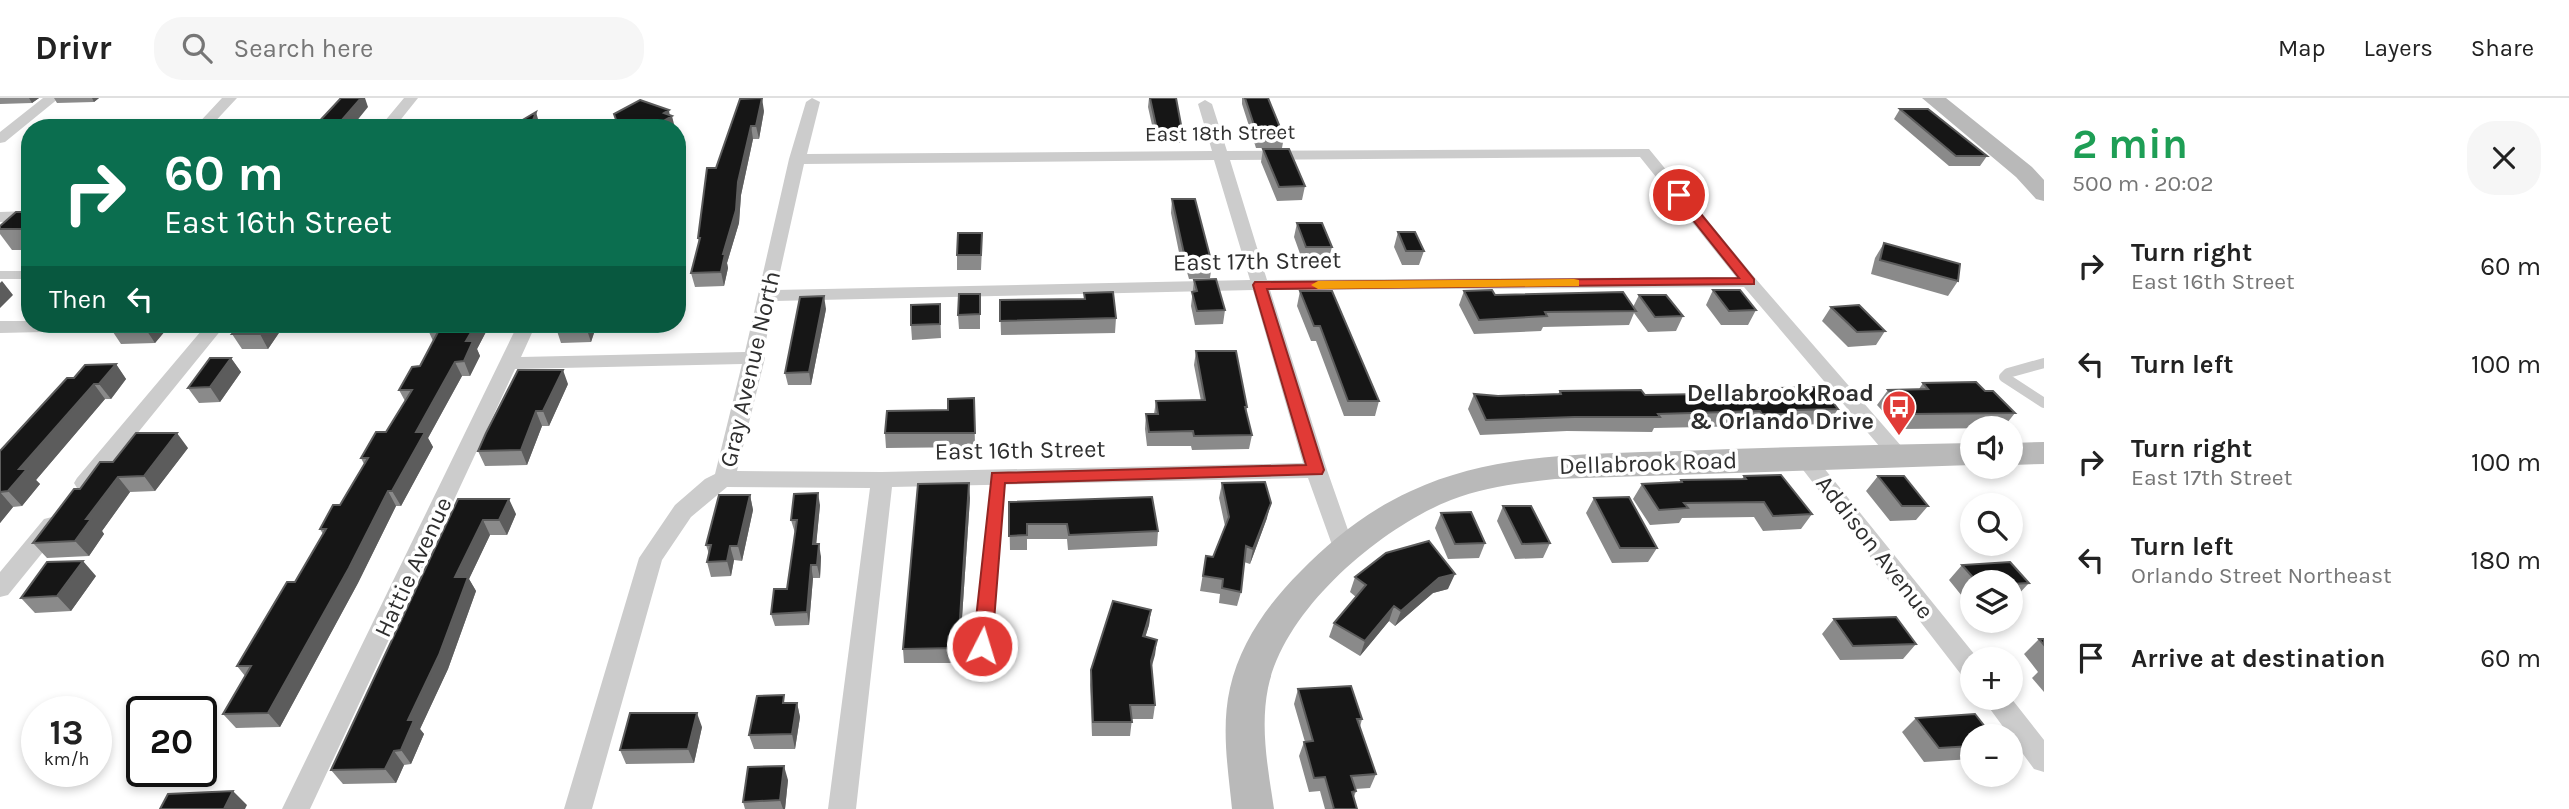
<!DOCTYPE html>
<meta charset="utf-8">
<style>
body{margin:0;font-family:Karla,sans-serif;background:#f6f6f6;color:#222;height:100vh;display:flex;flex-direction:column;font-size:26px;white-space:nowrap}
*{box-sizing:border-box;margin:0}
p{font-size:23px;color:#767676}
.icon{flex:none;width:38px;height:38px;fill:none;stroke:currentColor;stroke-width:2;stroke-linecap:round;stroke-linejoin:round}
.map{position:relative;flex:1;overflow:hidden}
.drawer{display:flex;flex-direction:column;background:#fff;width:525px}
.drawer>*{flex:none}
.banner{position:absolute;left:21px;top:21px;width:665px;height:214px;border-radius:28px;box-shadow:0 4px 10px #0003;background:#0b6e4f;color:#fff;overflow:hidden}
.buttons{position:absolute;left:1960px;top:318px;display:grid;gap:14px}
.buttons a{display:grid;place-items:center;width:63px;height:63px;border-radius:50%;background:#fff;box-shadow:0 4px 10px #0003;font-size:35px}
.speed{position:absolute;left:21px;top:598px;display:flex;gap:14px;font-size:35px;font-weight:700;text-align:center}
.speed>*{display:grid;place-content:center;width:91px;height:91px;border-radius:50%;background:#fff;box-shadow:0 4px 10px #0003;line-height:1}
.speed small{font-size:18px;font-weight:400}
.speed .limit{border:4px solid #111;border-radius:10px;background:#fff;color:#111}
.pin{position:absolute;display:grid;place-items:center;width:60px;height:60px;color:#fff;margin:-30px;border:4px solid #fff;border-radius:50%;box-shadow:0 2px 7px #0007}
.me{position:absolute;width:77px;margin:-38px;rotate:5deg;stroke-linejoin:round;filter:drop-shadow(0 0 5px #0008)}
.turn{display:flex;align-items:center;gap:24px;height:147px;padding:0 28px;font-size:32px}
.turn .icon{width:91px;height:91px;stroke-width:2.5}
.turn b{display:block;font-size:49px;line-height:60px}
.then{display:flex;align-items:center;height:66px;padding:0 28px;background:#0003;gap:14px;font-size:26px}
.round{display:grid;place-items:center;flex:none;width:74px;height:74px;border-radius:28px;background:#f6f6f6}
.overview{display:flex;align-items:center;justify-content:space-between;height:119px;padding:0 28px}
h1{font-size:42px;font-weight:700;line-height:52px;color:#1e9e55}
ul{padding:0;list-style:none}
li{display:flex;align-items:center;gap:21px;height:98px;padding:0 28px}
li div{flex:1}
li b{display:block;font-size:26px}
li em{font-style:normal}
header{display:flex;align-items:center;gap:42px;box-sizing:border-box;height:98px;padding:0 35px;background:#fff;border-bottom:2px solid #e0e0e0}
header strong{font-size:33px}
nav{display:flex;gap:38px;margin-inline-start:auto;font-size:24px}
.search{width:490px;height:63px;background:#f6f6f6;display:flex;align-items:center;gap:18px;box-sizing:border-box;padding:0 24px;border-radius:28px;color:#767676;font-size:26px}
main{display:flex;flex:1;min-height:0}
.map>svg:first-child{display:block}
</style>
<header>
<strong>Drivr</strong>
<div class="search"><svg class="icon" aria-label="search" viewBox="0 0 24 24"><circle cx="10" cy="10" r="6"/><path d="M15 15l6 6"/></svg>Search here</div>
<nav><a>Map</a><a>Layers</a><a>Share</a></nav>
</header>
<main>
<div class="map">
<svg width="2044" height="711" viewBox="0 0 2044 711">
<rect width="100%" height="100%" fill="#fff"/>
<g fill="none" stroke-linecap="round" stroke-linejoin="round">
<path stroke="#ccc" stroke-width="8" d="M0,177H30"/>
<path stroke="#ccc" stroke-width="10" d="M2044,265L2008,275L2004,279L2044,305
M993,419L997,379"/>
<path stroke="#ccc" stroke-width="12" d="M982,548L994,417"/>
<path fill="#ccc" fill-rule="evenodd" d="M43,0H59L5,44L0,45V34Z
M222,0H237L209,30H194Z
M404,0H418L394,30H379Z
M812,0L820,4L807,56L1212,53L1198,6L1205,2L1212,6L1227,53L1649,51L1755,180L1909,357L1905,362L1898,364L1891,362L1744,189L1270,192L1327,372L1355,452L1352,458L1344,461L1336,458L1308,380L892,389L856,711H828L870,390L727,389L691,419L662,462L592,711H564L639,460L675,407L705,381L715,376L742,266L515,271L310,711H282L518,226H536L521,259L745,254L789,61L806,4ZM1640,59L1736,179L1267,182L1230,62ZM1214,62L1250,182L776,192L804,66ZM1253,192L1303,365L882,374L737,373L765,260L763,257L774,203Z
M30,113V123L0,124V114Z
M0,223H30V226L52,228L43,234L0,235Z
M207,226H226L93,390L85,393L77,390L74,385L77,380Z
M1804,352L1811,354L1979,562H1972V582L1963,579L1797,364L1793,359L1797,354Z
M52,419L60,421L63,427L60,433L8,497L0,499V474L44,421Z
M1982,600H2011L2044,642V674L2034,671Z"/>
<path fill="#b9b9b9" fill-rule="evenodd" d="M1922,0H1946L2032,69L2044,82V103L2036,101L2016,79Z
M2044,344V366L2011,367V345Z
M1972,345V367L1555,381C1520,385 1484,389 1451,402C1380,430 1284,511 1268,590C1260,630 1268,671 1274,711H1232C1228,671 1221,629 1230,590C1240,545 1268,506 1300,474C1332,441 1369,412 1411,393C1495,354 1591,356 1681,353C1778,349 1875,347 1972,345Z"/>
</g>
<path fill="#8a8a8a" d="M0,0H39L32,5L0,6Z
M54,0H99L94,4L57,5Z
M1149,0H1176L1182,32L1181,45H1156L1148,9Z
M1242,0H1268L1284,39L1282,50H1256L1242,6Z
M1900,11L1987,58L1980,68H1949L1894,21Z
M764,13L759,41H753L741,97L739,125L727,165L728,170L724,188L695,189L691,175L699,144L698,140L716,70Z
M1263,51L1305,88L1302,102L1277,103L1261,64Z
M1172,101L1212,166L1210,180L1189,181L1187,174H1183L1171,115Z
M30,114V152H12L0,136V128Z
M1297,125L1332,149L1328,163L1303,164L1294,139Z
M1398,134L1424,153L1419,167H1402L1394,149Z
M1884,145L1958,183L1948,198L1871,176L1875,160Z
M982,149L981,172H957V157Z
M1194,182L1225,212L1223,226L1195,227L1191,208Z
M1713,192L1756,212L1748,227H1721L1706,207Z
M1300,193L1379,303L1375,318H1344L1316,243H1311L1297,208Z
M1464,193L1495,197L1633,209L1639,197L1683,218L1676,233L1648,234L1634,215L1629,227L1543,229L1541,233L1474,236L1459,207Z
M1084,195L1116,220L1115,235L1001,237L1000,202L1084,201Z
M980,196V231H959L958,217Z
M940,206L941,240L912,242L911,227Z
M1831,209L1885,233L1876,247L1848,249L1822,223Z
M826,211L811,287H788L785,275Z
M171,226L155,245L121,246L111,231Z
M285,226L268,251H242L232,236Z
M558,226H597L591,244L561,245L556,230Z
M487,227L488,230L477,251L480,258L470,278H462L428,340L433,349L401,408H396L358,485L280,629L236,630L223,616L245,578L237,568L295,484L323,436L320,431L340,407L364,366L361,360L386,334L405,303L399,292L420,268L433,243L429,234Z
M1196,253L1247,309L1246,314L1252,337L1249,351L1192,352L1191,348H1147L1145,331L1146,316H1154L1156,303H1201L1194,267Z
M231,260L241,274L220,304L199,305L188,290Z
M116,266L126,281L111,301H105L36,382L40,386L22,408L13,409L0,425V353L74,280Z
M1923,285L1985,293L2015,315L2003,330L1899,331L1877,307L1888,292L1919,291Z
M568,286L549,328H542L527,367L485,368L478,353Z
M1743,291L1838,311L1828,326L1789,327L1786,331H1753L1751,328L1654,330L1652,334L1567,333L1480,337L1468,311L1474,296L1498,298L1558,296L1560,293L1645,297L1704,296L1741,295Z
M974,300L975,349L886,350L885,335L948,312Z
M188,350L155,393L130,394L102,433L104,436L89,458L47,460L33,445L113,364Z
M1744,378L1812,416L1801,431L1763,433L1754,419L1682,420L1679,425L1650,427L1633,401L1642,386L1679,384L1681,382L1742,381Z
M1878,378L1928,408L1916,422L1890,423L1866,393Z
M1222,385L1267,420L1250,466L1244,464L1241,494L1237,508L1219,505L1220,496L1200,493L1206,458L1213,459L1225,428L1219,400Z
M750,397L753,412L742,463L734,462L731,478L711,479L707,464L709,456L706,447Z
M970,400L959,565H904L903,551Z
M1594,400L1657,450L1648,464L1612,465L1586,415Z
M458,401L516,416L507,437H490L469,481L476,493L448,571L420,631L424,636L411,666L404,667L396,685L343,686L331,672Z
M1009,404L1158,433L1157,448L1068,452L1067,441H1027V452H1010Z
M820,407L816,446L821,459L820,480H813L809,527L775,528L771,516L787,491L795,435L791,422Z
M1503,408L1550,445L1543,460L1515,461L1497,423Z
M1441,415L1485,445L1479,460L1448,461L1435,430Z
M1962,467L2029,485L2015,500H2011V485H1972V502L1966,503L1949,482Z
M96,478L71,513L35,515L21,500Z
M1355,479L1448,491L1433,495L1395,528L1389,523L1360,558L1329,539L1334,525L1356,499L1350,494Z
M1151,512L1149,527L1145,539L1157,542L1151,569L1155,607L1153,621H1132L1130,638H1092L1090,587L1091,572Z
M1834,521L1916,546L1903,561L1840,562L1822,536Z
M2039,541H2044V594L2032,580L2038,574L2024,556Z
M1298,591L1362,621L1360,629L1376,676L1370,690L1355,691L1356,693L1354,699L1357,711H1325L1320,693L1309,694L1299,658L1304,644H1305L1294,606Z
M786,605H797L800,619L795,651H754L749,637Z
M1916,620L1972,639V661L1924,664L1902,634Z
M702,629L694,665L626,666L620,652Z
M788,682L785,711H745L743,704Z"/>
<path fill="#5c5c5c" d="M29,0H39L32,5Z
M92,0H99L94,4Z
M361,0H365L368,9L351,30H335Z
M762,0L764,13L759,41L756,28Z
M669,12L670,19L672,18L675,30H651L664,15Z
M536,14L540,28V30H530Z
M751,28L753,41L741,97L739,125L727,165L728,170L724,188L721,174L723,156Z
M2,183L13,197L0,210V185Z
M824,198L826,211L811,287L809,274Z
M149,226H171L155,245L145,230Z
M267,226H285L268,251L260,236Z
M476,226H488L487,227L488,230L477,251L480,258L470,278L464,263L466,243Z
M587,226H597L591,244L586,229Z
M231,260L241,274L220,304L210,289Z
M455,264L462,278L428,340L433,349L401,408L392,393L416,334Z
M116,266L126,281L111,301L99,286Z
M563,272L568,286L549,328L543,313Z
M94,286L105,301L36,382L40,386L22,408L8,393L19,371Z
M536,313L542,328L527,367L521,352Z
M177,335L188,350L155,393L144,378Z
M118,379L130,394L102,433L104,436L89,458L75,443L86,421Z
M969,385L970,400L959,565L958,550Z
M388,393L396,408L358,485L280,629L268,615Z
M0,394L13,409L0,425Z
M818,395L820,407L815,459L813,446Z
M750,397L753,412L742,463L738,448Z
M509,401L516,416L507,437L499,422Z
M1271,405L1267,420L1250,466L1253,451Z
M483,422L490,437L469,481L476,493L448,571L420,631L424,636L411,666L401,652L408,622L455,479Z
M819,446L821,459L820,480L817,467Z
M730,448L734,462L731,478L727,463Z
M83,463L96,478L71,513L57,498Z
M811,467L813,480L809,527L807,514Z
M1455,476L1448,491L1433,495L1395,528L1401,513L1439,480Z
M1394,508L1389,523L1360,558L1365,543Z
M1151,512L1149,527L1141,553L1143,538Z
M1157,542L1155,557L1149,578L1151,563Z
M797,605L800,619L795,651L792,636Z
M697,615L702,629L694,665L688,651Z
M394,653L404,667L396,685L385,671Z
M784,668L788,682L785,711H783L780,702Z
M233,693L247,707L245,711H224Z"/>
<path fill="#161616" stroke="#5c5c5c" stroke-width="2" d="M341,0H361L335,30H313Z
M762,0L756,28H751L738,84L736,112L723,156H725L721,174L691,175L700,140H698L707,70H716L740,1Z
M1150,0H1176L1182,32H1157Z
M1245,0H1268L1284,39H1258Z
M640,2L669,12L664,15L672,18L651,30H619L614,16Z
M1900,11H1928L1987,58H1956Z
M536,14L530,30H509Z
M1263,51H1289L1305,88L1279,89Z
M1172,101H1195L1212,166H1191L1189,160H1185Z
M16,114H30V131H0V128Z
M1297,125H1322L1332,149H1306Z
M1398,134H1415L1424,153H1406Z
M958,135H982L981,157H957Z
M1884,145L1960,166L1958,183L1880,162Z
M1216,181L1225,212L1197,213L1192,194L1197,193L1194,182Z
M1492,192L1495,197L1623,194L1636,213L1545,214L1547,218L1479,222L1464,193Z
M1713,192H1740L1756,212L1729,213Z
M1300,193H1332L1379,303H1348L1320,228H1314Z
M1113,194L1116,220L1000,223V202L1085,201L1084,195Z
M959,196H980V216L958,217Z
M1639,197H1666L1683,218L1655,219Z
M824,198L809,274L785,275L800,199Z
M940,206V226L911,227V207Z
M1859,207L1885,233L1857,234L1831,209Z
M116,226H149L145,230L111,231Z
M241,226H267L260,236H232Z
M435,226H476L466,243H473L464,263L455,264L416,334H425L392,393H388L349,470L268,615L223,616L251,568H237L287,484H295L326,431H320L333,407H340L368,360H361L376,334H386L412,292H399L412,269L420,268L438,234H429Z
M558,226H587L586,229L556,230Z
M1196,253H1236L1247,309H1245L1252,337L1194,338L1193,333L1149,334L1146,316H1158L1156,303L1205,302Z
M210,260H231L210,289L188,290Z
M116,266L99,286H94L19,371H27L8,393L0,394V353L67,280H74L85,267Z
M518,272H563L543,313H536L521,352L478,353L486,335Z
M1976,284L1985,293H1993L2015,315L1911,316L1888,292L1928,291L1923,285Z
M1821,289L1838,311L1793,312L1796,316H1762L1760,313L1658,316L1660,319H1574L1486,322L1474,296L1498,298L1561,296L1560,293L1641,292L1645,297L1704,296L1746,295L1743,291Z
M974,300L975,335H885L887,313L948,312V301Z
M136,335H177L144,378L118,379L86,421H91L75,443L33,445L74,391H80L100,364H113Z
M1781,377L1812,416L1773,418L1764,404L1684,405L1688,410L1659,412L1642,386L1682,384L1681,382L1746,381L1744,378Z
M1878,378H1904L1928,408H1902Z
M1265,384L1271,405L1253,451L1246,448L1241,494L1222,490L1223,481L1203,478L1206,458L1213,459L1229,419L1222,385Z
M969,385L958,550L903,551L918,386Z
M818,395L813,446H819L817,467H811L807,514L771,516L774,491H787L797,422H791L794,396Z
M719,397H750L738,448H730L727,463L707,464L711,447H706Z
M1152,399L1158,433L1069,437L1067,426H1027V437L1009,438V404Z
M1629,399L1657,450H1620L1594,400Z
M458,401H509L499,422H483L455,479H468L439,557L408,622H414L401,652L394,653L385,671L331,672Z
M1503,408H1531L1550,445L1522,446Z
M1471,414L1485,445L1455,446L1441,415Z
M1429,443L1455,476L1439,480L1401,513L1394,508L1365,543L1334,525L1366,487L1355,479L1386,455Z
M83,463L57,498L21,500L47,464Z
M2010,464L2029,485L2011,486V485H1978L1962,467Z
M1113,503L1151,512L1143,538L1157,542L1151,563L1155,607H1130L1132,624H1093L1091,572Z
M1896,519L1916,546L1853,548L1834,521Z
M2039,541H2044V547Z
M1351,588L1362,621H1357L1376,676L1351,678L1356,693L1352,694L1357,711H1334L1325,679L1314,680L1304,644L1313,643L1298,591Z
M784,597L783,605H797L792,636L749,637L757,598Z
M630,615H697L688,651L620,652Z
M1975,616L1993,639H1972V648L1939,650L1916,620Z
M784,668L780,702L743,704L748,669Z
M233,693L224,711H160L168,696Z"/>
<path fill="#e13a36" stroke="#922623" stroke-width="2" d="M1679,93L1683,94L1754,181V186L1267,191L1324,372L1322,376L1005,385L992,548L989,553L982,555L976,553L973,548L992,375L1306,367L1253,187L1255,184L1739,180L1673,97Z"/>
<path fill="#f59e0b" d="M1574,181L1579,182V188L1318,191L1311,187L1318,183Z"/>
<defs>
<g id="bus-pin" transform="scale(1.75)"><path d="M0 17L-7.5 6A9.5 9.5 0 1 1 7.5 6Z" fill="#e13a36" stroke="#fff"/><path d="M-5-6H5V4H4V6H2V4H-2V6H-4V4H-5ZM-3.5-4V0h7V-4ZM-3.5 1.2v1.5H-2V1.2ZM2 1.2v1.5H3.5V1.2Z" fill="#fff"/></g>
</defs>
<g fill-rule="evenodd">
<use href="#bus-pin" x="1899" y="309"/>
</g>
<g text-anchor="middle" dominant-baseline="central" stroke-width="7" stroke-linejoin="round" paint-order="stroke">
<g font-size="21" fill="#2f2f2f" stroke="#fff">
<text transform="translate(1220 35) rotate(-1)">East 18th Street</text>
</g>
<g font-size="24" fill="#2f2f2f" stroke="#fff">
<text transform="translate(1257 163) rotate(-1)">East 17th Street</text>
<text transform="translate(750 271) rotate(-77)">Gray Avenue North</text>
<text transform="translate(1020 352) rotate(-1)">East 16th Street</text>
<text transform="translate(1648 365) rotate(-2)">Dellabrook Road</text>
<text transform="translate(1875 449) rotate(52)">Addison Avenue</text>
<text transform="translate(413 469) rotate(-65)">Hattie Avenue</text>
</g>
<g font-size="24" font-weight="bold" fill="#2f2f2f" stroke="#fff" text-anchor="end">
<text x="1874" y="295">Dellabrook Road<tspan x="1874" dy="28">&amp; Orlando Drive</tspan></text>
</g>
</g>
</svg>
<div class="buttons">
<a><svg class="icon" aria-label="sound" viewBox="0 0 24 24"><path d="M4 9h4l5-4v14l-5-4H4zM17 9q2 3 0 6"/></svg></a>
<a><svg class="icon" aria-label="search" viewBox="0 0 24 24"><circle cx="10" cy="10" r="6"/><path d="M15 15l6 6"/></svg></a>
<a><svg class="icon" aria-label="layers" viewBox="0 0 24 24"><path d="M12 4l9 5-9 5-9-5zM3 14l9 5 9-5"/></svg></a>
<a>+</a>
<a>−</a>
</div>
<div class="speed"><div>13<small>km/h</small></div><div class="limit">20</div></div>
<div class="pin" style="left:1679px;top:97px;background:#d93025"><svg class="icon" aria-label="arrive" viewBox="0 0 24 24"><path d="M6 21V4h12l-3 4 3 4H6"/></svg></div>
<svg class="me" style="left:982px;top:548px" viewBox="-20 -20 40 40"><circle r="17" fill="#e13a36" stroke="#fff" stroke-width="3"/><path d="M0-11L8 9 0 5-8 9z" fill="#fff"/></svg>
<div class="banner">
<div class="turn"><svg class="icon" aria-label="right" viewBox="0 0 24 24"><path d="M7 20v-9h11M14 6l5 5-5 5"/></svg><div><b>60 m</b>East 16th Street</div></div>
<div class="then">Then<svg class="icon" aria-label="left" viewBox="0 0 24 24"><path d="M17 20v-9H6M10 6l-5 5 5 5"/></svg></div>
</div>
</div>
<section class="drawer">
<div class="overview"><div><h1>2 min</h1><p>500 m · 20:02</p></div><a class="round"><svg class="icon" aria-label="close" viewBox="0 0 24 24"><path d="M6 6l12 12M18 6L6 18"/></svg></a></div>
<ul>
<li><svg class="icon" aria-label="right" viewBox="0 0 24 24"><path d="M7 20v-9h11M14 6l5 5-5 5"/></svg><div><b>Turn right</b><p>East 16th Street</p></div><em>60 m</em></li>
<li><svg class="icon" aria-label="left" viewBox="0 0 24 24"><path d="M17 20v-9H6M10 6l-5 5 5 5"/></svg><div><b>Turn left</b></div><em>100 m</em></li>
<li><svg class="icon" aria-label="right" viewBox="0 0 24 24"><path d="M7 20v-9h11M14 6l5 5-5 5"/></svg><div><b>Turn right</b><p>East 17th Street</p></div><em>100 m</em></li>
<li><svg class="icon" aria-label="left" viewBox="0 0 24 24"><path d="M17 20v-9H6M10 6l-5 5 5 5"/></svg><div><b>Turn left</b><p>Orlando Street Northeast</p></div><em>180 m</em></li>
<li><svg class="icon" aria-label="arrive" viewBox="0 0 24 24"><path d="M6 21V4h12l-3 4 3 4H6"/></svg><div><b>Arrive at destination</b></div><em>60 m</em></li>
</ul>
</section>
</main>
